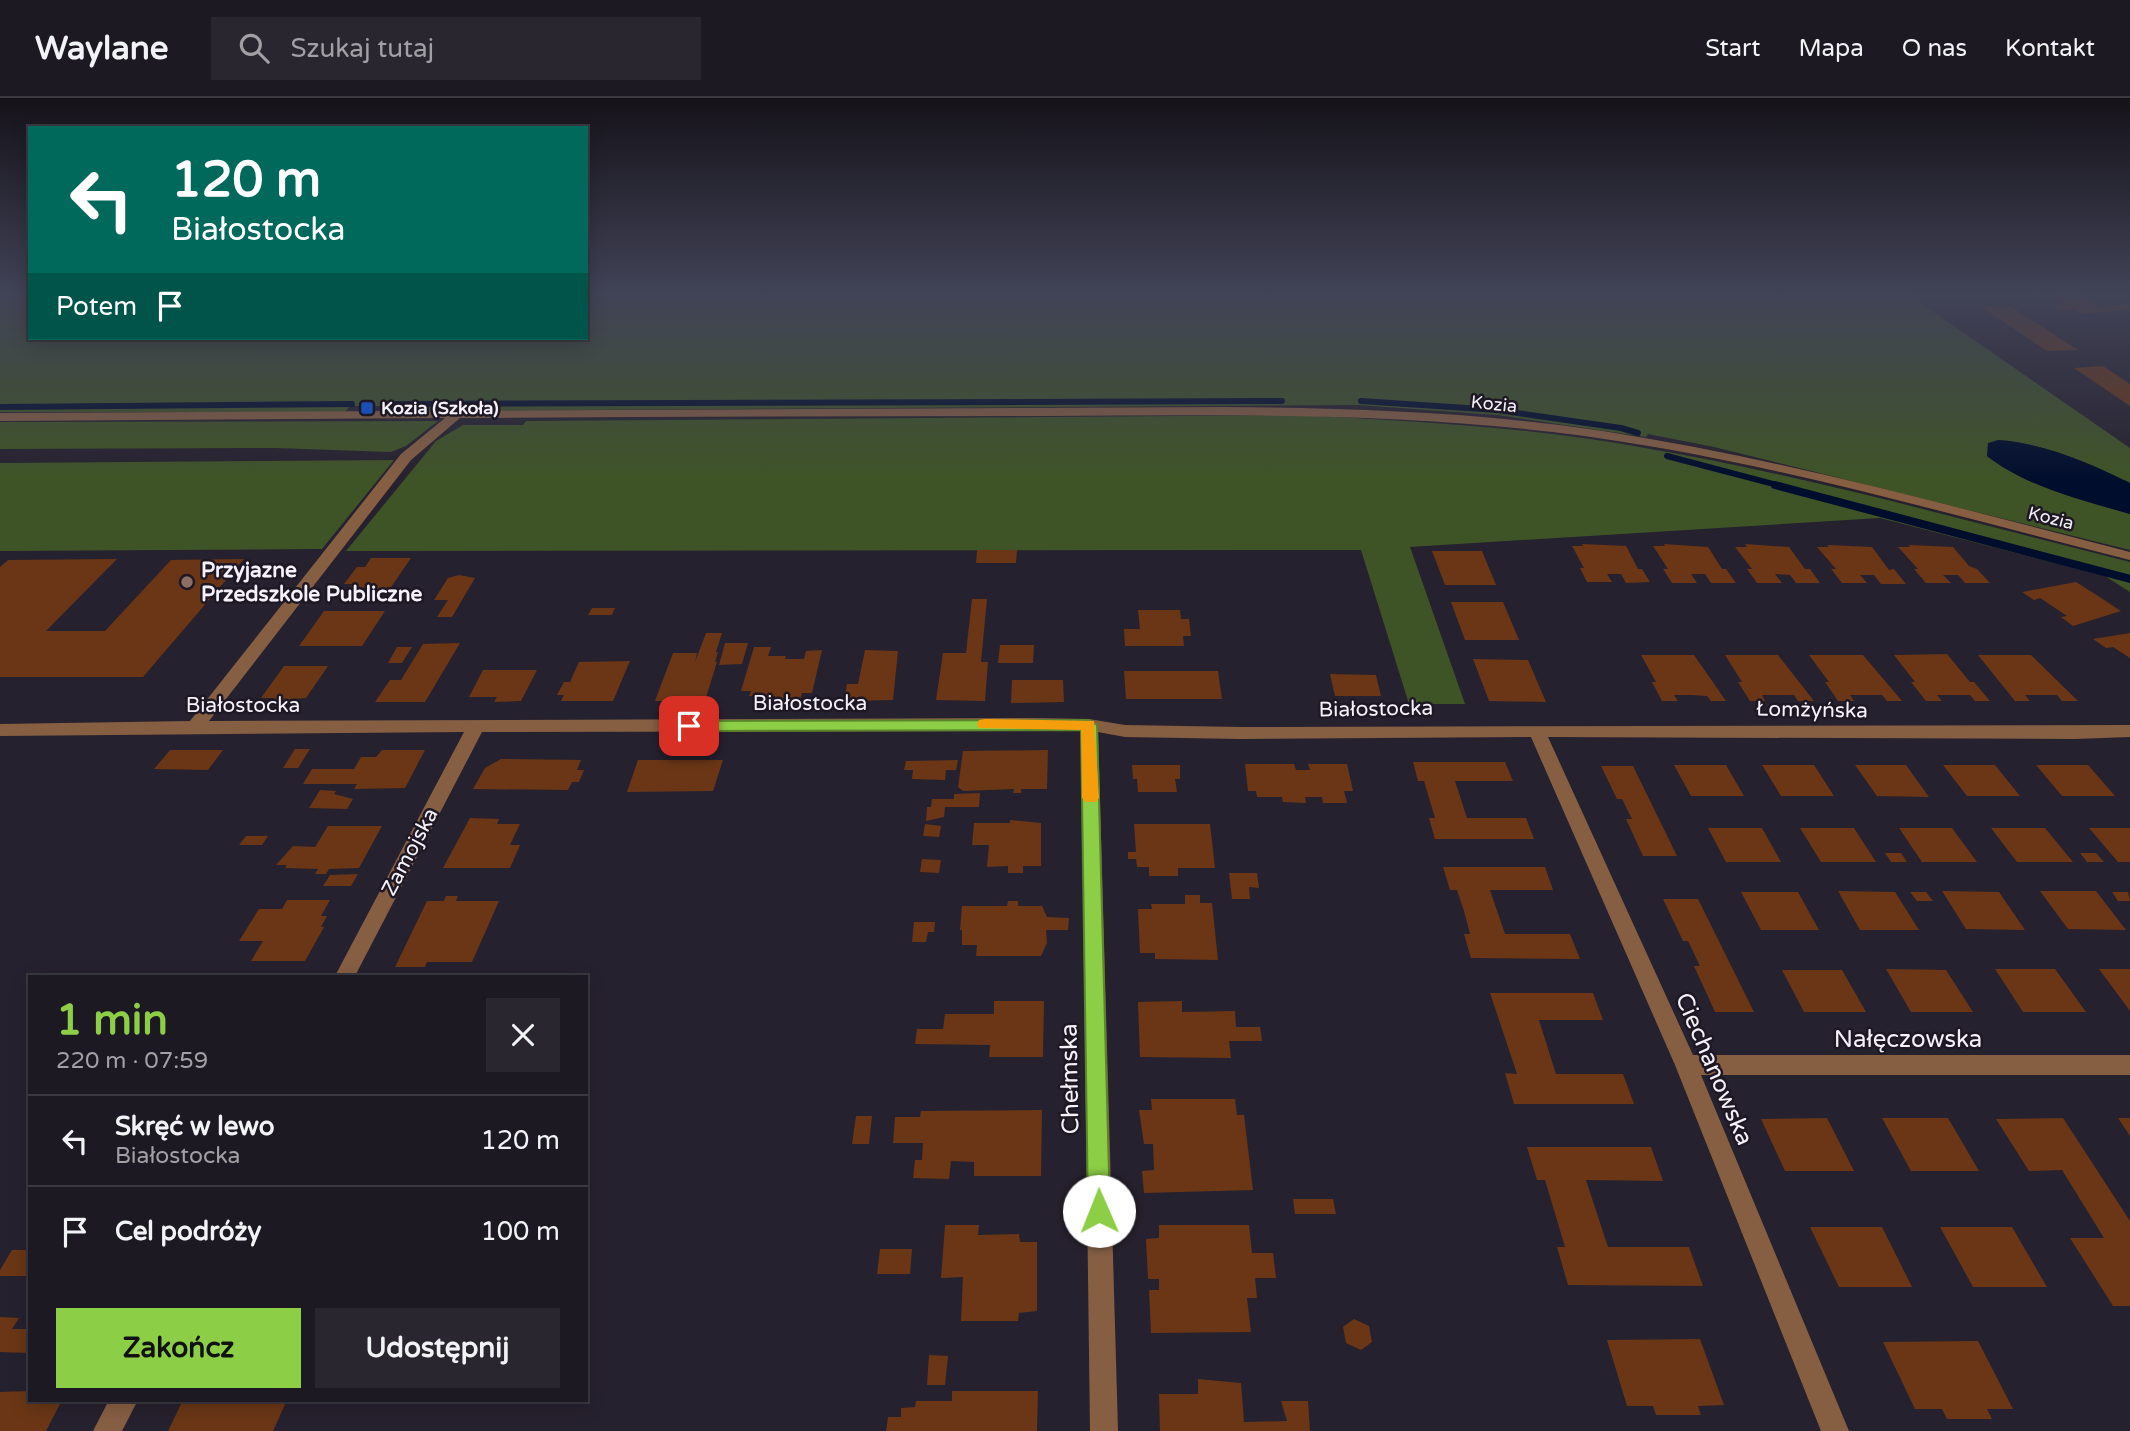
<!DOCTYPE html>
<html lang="pl">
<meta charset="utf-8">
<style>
body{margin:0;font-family:"Varela Round",sans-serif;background:#29262f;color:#f1f3f6;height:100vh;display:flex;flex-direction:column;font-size:26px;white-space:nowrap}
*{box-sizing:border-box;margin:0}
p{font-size:23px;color:#a0a0a5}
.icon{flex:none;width:38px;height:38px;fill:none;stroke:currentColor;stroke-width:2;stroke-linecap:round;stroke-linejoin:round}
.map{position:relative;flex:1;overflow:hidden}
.panel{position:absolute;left:28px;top:877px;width:560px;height:427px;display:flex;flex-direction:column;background:#1c1922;border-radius:0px;box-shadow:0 4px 18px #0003,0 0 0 2px #3a3840}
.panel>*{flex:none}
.top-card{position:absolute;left:28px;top:28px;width:560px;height:214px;border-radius:0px;box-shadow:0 4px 18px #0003,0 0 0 2px #3a3840;background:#00695c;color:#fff;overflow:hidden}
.pin{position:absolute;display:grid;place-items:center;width:60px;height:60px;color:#fff;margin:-30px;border-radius:14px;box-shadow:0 4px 10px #0006}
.me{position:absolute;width:77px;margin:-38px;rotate:359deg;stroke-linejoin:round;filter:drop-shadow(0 0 5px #0008)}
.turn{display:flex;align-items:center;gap:24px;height:147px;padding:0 28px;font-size:32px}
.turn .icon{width:91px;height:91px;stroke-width:2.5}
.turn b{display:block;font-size:49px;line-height:60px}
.then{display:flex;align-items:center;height:66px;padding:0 28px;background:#0003;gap:14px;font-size:26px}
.round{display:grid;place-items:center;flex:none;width:74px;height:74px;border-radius:0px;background:#29262f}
.overview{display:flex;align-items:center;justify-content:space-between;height:119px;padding:0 28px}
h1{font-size:42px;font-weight:700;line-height:52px;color:#8cce45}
.cta{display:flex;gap:14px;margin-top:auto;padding:14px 28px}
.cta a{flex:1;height:80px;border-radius:0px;background:#8cce45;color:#111;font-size:28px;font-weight:700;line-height:80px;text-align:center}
.cta a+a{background:#29262f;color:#f1f3f6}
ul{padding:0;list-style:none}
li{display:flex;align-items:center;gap:21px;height:91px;padding:0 28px;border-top:2px solid #3a3840}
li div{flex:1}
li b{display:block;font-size:26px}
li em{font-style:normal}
header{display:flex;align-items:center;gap:42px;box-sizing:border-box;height:98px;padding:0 35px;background:#1c1922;border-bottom:2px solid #3a3840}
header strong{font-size:33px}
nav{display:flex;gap:38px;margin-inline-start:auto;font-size:24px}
.search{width:490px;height:63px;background:#29262f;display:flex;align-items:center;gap:18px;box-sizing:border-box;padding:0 24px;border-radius:0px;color:#a0a0a5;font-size:26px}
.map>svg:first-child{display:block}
</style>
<header>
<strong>Waylane</strong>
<div class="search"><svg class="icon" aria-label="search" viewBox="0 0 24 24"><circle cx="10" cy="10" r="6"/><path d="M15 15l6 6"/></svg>Szukaj tutaj</div>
<nav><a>Start</a><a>Mapa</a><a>O nas</a><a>Kontakt</a></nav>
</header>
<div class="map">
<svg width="2130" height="1333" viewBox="0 0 2130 1333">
<rect width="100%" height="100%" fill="#26212e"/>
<path fill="#3f5426" d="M0,197H30V240H586V197H1909L2130,350V385C2090,365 2043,345 1998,342L1987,358C2027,389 2082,402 2130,416V452L1714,349L1648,336L1646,339L1497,317L1358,307L423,313L426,308H350L345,314H0Z
M1297,317C1413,323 1531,329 1645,350C1809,378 1969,424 2130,464V494L2105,478L1880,420L1410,449L1465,606H1409L1361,452L346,453L436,343L463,327H523L526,323Z
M438,323L406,348L391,354L275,350L0,351V324Z
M394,362L322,451L0,453V365Z"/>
<path fill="#000d2c" d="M1998,342C2043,345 2090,365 2130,385V416C2082,402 2027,389 1987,358L1988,345Z"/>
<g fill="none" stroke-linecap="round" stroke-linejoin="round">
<path stroke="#000d2c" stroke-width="6" d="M1361,303L1497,312L1621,330L1638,335
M388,306L1282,303
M0,309L352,306
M1667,358L1781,388"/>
<path stroke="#000d2c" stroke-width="8" d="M1775,387L2130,481"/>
</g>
<path fill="#6a3616" d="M2051,197H2080L2095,207H2130V212L2081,216L2074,211L2059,212L2053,208H2068Z
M2010,208L2030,221L2078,252L2047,253L1981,209Z
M2103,268L2130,286V308L2074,270Z
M1582,446L1626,448L1638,471H1642L1650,484L1626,485L1621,476H1607L1612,484H1587L1580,470H1584L1572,448H1583Z
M1664,446L1708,449L1722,471H1726L1736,485H1711L1705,476H1691L1697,485H1672L1663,471H1668L1653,448H1665Z
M1745,446L1789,449L1805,471H1810L1820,485H1796L1790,477L1775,476L1782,485H1757L1747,471H1752L1735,449H1747Z
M1827,447L1872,449L1889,472L1894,471L1906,486H1881L1874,477H1860L1867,485H1842L1831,471H1836L1817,449H1829Z
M1908,447L1953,449L1969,468L1977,471L1990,485H1965L1958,477H1943L1951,485H1926L1914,471H1918L1898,449H1910Z
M977,452H1017L1016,465H976Z
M1432,453H1482L1496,487H1445Z
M371,460H411L387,495H346L352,486H344L357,469H365Z
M117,461L46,533H105L171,462L244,461L143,579H0V469L8,462Z
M459,477L475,480L452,519H437L448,502H434L448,480Z
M2076,484L2098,498L2121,513L2073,528L2061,519L2067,518L2040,500L2034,502L2022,494Z
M972,501H987L981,564H988L985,603L936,602L943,555H966Z
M1451,504H1503L1519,542H1465Z
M592,510H615L612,517H588Z
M1138,512H1180L1181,521H1189L1191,538H1183L1184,548H1125L1124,531H1140Z
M324,513H385L362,548H299Z
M706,535H722L716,554H718L715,564H717L705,603H655L673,555H697L695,564Z
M2130,535V560L2113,549L2106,550L2093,541Z
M460,545L425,604H375L390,582H401L423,546Z
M725,545H748L742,566L719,567Z
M1000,547H1034L1033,565H998Z
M397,549H412L402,565H388Z
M754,549H771L768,558H786L785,561H804L806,553L822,552L812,595H802L800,602H774L775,598H749L751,593H741Z
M865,552L898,553L893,602L844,603L847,586H858Z
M1947,556L1970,584H1974L1990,603H1975L1970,597H1937L1942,603H1926L1911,584H1915L1894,557Z
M1641,557H1694L1726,603H1711L1707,598L1691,597H1674L1678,603H1662L1652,584H1656Z
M1725,557H1778L1814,603H1798L1794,597H1762L1765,603H1750L1738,584H1742Z
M1809,557H1863L1902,603H1887L1882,597H1850L1854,603H1838L1825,584H1829Z
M1978,557H2031L2078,603H2062L2057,597H2025L2030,603H2015Z
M1473,561L1528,562L1546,604L1489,603Z
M630,563L613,603H561L564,597H557L564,584H570L579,564Z
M284,568H328L306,600L272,603L274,600H261Z
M483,572H537L521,603L494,604L497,599H469Z
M1124,573H1218L1222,601H1126Z
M1330,576L1376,577L1381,598H1335Z
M1012,582H1063L1064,604L1011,605Z
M295,651H310L298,670H283Z
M170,652H223L208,672L154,671Z
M382,652H425L405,690L354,691L357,686H303L312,671H354L361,659H376Z
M1048,652L1047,691H1021V695H1013L1014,691L963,693L958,689L963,653Z
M501,661L581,662L577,672H584L579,684H572L568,692L473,691L485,670Z
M638,662H723L713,693L627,694Z
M958,662L956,672H946L945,682L912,681L913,672H904L906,663Z
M1413,664H1505L1513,683H1455L1467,720H1526L1534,741H1435L1429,720H1435L1424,683H1418Z
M1245,666H1294L1296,672H1310L1308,666H1347L1353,693H1344L1347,705H1323L1322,699H1305L1306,705L1283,704L1282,699H1257L1256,693H1248Z
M1132,667H1180V681H1175L1177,694H1138L1137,681H1133Z
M1674,667H1726L1744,698H1691Z
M1762,667H1814L1834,698H1781Z
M1855,667H1906L1929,699L1877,698Z
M1943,667H1995L2020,698H1967Z
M2036,667H2088L2115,698H2062Z
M1601,668H1633L1677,758H1643L1626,721H1632L1622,701H1617Z
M320,692L336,693L334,696L353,701L347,711L309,710Z
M980,695L979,709H945L944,719L926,723L927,709H931L932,701H954V696Z
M470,720L499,721L497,726H520L510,747H520L510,770H443Z
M1010,722L1041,725V768H1023V775H1008V768L987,769L989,747H972L974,725H1010Z
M925,726L941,728L939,739L923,738Z
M1134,726H1210L1215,770H1178V778H1149V769H1137L1136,761H1128V754H1136Z
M328,728H382L359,770L329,771L326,776H315L318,771L285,770L287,767H276L293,748L315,749Z
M1708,730H1762L1781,764H1726Z
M1800,730H1854L1876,764H1821Z
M1899,730H1952L1977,764H1922Z
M1991,730H2045L2073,764H2017Z
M2089,730H2130V764H2118Z
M246,738H268L262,747H239Z
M1885,755H1901L1907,764H1891Z
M2080,755H2096L2104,764H2087Z
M922,761L941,762L939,775L920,774Z
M1443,769H1545L1553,792H1490L1505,836H1570L1580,861L1471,860L1464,836H1470L1464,813L1457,792H1450Z
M1229,775H1257L1259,790L1249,789L1250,801H1232Z
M358,776L351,788H323L330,777Z
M1838,793L1895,794L1919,832H1860Z
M1942,793L1999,794L2025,832L1966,831Z
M2040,793H2096L2126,832L2068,831Z
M1741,794H1798L1819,832H1761Z
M1910,794H1926L1933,803H1917Z
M2112,794H2128L2130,803H2118Z
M1185,797H1200V805H1212L1218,862L1155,861V855H1140L1138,811H1152L1151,806H1185Z
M446,798H458L456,803H499L472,864H427L425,869H395L427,803H444Z
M1663,801H1698L1754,914H1715L1694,868H1700L1688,843H1683Z
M287,802H330L321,818H327L321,829H324L305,863H251L263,843H239L259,811H282Z
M1008,803H1018V808H1042L1047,819L1069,820L1068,832H1046L1047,845L1041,858H976L977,847H962V832H960L962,808H1007Z
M914,824H935L934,834H928L926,844H912Z
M1886,871L1946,872L1973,914H1911Z
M1995,871H2055L2086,914H2023Z
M2099,871H2130V913Z
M1782,872H1842L1866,914H1804Z
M1490,895H1593L1603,922H1539L1556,976H1623L1634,1006H1514L1505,975L1517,976Z
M994,903H1044L1043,959H989L990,947L915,946L917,931H943L945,916H994Z
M1182,903V914L1235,913L1236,929H1260L1262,943H1229L1231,960L1140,959L1138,904Z
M1151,1001H1235L1237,1017H1244L1253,1092L1144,1095L1142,1073L1154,1072L1153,1046H1144L1139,1012H1152Z
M1042,1012L1041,1078H974V1064L951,1063L949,1081L913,1080L915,1062H922L923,1045H893L895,1019H920L921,1013Z
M856,1018H872L869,1046H852Z
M1827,1020L1854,1073H1785L1761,1021Z
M1882,1020H1948L1979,1073H1911Z
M2063,1020L2130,1123V1208H2113L2070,1140H2104L2062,1072L2029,1073L1996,1021Z
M2118,1020H2130V1038Z
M1527,1049H1651L1663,1083L1586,1082L1608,1149H1689L1703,1188L1568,1187L1557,1149H1565L1545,1082H1537Z
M1293,1101H1333L1336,1116H1295Z
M945,1127H979L978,1137L1019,1136L1020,1144H1037V1213L1019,1215L1018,1223H961L963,1179L941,1180Z
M1159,1127H1249L1252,1155H1273L1276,1180H1255L1257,1200H1247L1251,1234L1151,1235L1149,1192H1159V1181H1148L1146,1141L1159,1140Z
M1810,1129H1882L1912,1189H1839Z
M1940,1129H2012L2047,1189H1973Z
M880,1151H912L910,1176H877Z
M12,1152H30V1178H0V1172Z
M0,1219L19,1220L12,1231H30V1255L0,1254Z
M1354,1221L1369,1228L1372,1244L1361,1252L1346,1245L1343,1229Z
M1700,1241L1724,1307L1698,1308L1701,1317H1656L1653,1308H1627L1607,1242Z
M1978,1243L2013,1311H1987L1992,1321H1947L1942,1311H1915L1883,1244Z
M929,1257L948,1258L945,1287H927Z
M1198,1281L1241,1285L1244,1324L1287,1323L1281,1303H1308L1310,1333H1160L1159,1296H1198Z
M30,1293V1302H62L46,1333H0V1294Z
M952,1293H1038L1037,1333H886L888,1319H901V1310L915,1309L916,1303H952Z
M183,1302H287L273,1333H168Z"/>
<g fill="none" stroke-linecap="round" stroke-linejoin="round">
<path fill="#865f43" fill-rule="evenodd" d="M1223,309C1350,310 1478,314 1603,333C1782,361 1956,409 2130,454V462C1939,414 1748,357 1552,334C1383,314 1214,317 1045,318C850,318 655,319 460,320L411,362L209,623L1036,620L1089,621L1125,627L1241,629L2130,627V639L2075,641L1548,639L1693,957H2130V977H1701L1849,1333H1821L1675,967L1531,639L1241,641L1125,639L1098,634L1118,1333H1090L1081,633L482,634L355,878H335L464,634L0,638V626L190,623L401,356L445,320L0,323V315Z
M109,1302H138L122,1333H93Z"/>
</g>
<linearGradient id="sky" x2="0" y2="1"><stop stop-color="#151219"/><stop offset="0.51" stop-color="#414357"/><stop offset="1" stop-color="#414357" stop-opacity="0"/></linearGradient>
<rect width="2130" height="384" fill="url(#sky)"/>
<path fill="#8cce45" stroke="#5b862d" stroke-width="2" d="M1089,622L1097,627L1110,1113L1107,1120L1099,1123L1091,1120L1088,1113L1081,632L689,633L681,628L689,623Z"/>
<path fill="#f59e0b" d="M985,621L1094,623L1099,700L1096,704H1085L1082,700L1081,632L979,630L977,626L979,622Z"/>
<rect fill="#1a4fb4" stroke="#1d1824" stroke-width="2.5" x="360" y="303" width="14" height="14" rx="3.5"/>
<circle fill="#8d6e63" stroke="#1d1824" stroke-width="2.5" cx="187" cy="484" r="7"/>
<g text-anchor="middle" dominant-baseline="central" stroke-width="5" stroke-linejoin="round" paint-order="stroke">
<g font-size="18" fill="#f4f1fa" stroke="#1d1824">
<text transform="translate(1494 306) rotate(6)">Kozia</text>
<text transform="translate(2051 420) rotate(14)">Kozia</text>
</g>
<g font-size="18" font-weight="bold" fill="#f4f1fa" stroke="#1d1824" text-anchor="start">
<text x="381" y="310">Kozia (Szkoła)</text>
</g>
<g font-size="21" font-weight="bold" fill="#f4f1fa" stroke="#1d1824" text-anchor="start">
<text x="201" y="472">Przyjazne<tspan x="201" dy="24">Przedszkole Publiczne</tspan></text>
</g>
<g font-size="21" fill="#f4f1fa" stroke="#1d1824">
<text x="810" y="605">Białostocka</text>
<text x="243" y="607">Białostocka</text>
<text transform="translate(1376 611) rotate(-1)">Białostocka</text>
<text transform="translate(1812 612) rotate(1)">Łomżyńska</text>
<text transform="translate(410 754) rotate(-62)">Zamojska</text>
</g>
<g font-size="24" fill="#f4f1fa" stroke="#1d1824">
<text x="1908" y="941">Nałęczowska</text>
<text transform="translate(1714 971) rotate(67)">Ciechanowska</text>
<text transform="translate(1070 981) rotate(-91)">Chełmska</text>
</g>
</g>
</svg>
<div class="pin" style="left:689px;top:628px;background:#d93025"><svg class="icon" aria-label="arrive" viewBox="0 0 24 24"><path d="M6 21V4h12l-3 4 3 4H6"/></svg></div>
<svg class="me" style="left:1099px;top:1113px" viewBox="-20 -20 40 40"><circle r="19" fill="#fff"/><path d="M0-13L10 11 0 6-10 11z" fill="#8cce45"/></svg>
<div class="top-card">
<div class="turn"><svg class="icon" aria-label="left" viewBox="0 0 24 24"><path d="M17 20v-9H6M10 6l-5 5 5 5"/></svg><div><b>120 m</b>Białostocka</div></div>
<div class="then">Potem<svg class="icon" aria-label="arrive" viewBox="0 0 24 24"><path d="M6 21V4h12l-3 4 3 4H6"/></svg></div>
</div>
<section class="panel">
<div class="overview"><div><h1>1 min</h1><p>220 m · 07:59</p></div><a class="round"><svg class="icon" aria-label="close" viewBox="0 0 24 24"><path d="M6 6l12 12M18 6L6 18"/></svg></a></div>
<ul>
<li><svg class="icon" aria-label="left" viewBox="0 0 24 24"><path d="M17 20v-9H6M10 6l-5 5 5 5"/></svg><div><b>Skręć w lewo</b><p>Białostocka</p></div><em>120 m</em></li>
<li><svg class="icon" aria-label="arrive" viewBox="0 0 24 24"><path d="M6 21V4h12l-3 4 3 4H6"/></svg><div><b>Cel podróży</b></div><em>100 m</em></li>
</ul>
<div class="cta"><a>Zakończ</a><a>Udostępnij</a></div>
</section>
</div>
